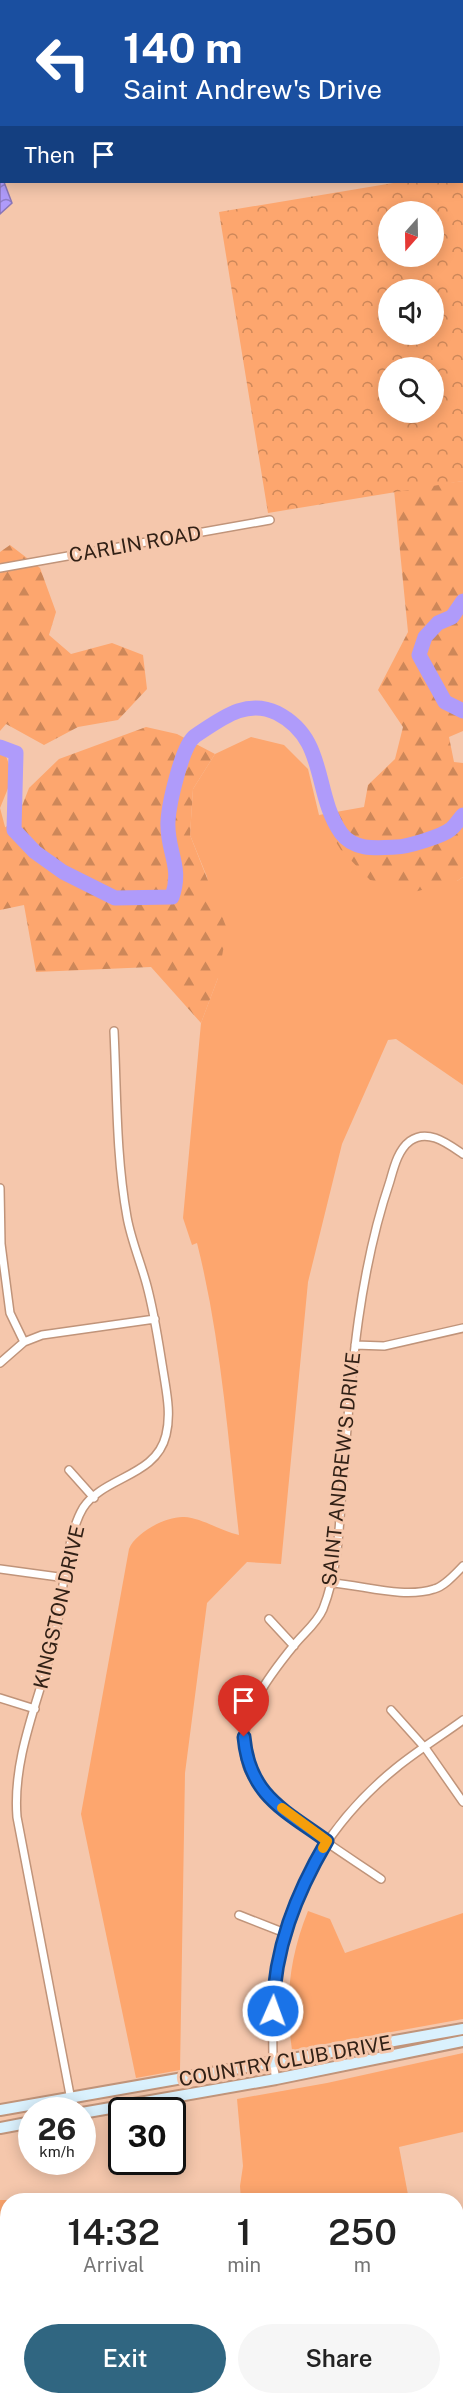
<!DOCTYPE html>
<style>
body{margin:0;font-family:"Public Sans",sans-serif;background:#f6f6f6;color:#222;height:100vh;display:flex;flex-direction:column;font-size:22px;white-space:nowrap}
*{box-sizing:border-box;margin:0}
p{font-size:20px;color:#767676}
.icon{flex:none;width:33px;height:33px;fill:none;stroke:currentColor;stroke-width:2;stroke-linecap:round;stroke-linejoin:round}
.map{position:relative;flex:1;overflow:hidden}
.sheet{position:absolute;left:0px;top:2193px;width:464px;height:212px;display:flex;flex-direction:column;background:#fff;border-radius:24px 24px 0 0;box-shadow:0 3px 15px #0003}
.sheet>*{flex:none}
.guide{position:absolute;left:0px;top:0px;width:464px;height:183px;box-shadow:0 3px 15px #0003;background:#1a4fa0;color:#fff;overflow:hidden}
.needle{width:39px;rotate:200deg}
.tools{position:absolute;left:378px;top:201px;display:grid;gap:12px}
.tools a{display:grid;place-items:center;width:66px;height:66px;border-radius:50%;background:#fff;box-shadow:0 3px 15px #0003;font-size:30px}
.speed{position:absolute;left:18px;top:2097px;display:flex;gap:12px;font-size:30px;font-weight:700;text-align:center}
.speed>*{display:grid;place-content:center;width:78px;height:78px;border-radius:50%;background:#fff;box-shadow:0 3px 15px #0003;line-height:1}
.speed small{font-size:15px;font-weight:400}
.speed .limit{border:3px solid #111;border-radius:9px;background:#fff;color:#111}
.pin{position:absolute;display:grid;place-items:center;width:51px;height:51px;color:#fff;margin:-62px -26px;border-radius:50% 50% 50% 0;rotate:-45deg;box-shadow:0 0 6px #0007}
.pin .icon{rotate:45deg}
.me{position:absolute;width:66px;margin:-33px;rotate:2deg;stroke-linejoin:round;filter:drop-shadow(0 0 4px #0008)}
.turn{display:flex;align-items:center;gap:21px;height:126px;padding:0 24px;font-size:27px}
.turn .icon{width:78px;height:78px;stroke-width:2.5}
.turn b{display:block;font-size:42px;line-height:51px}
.then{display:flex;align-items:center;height:57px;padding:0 24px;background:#0003;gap:12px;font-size:22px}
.eta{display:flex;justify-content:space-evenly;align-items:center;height:102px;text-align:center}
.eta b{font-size:36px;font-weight:600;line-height:42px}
.cta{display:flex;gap:12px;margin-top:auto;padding:12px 24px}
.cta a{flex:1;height:69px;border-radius:36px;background:#306681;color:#fff;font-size:24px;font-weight:600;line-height:69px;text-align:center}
.cta a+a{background:#f6f6f6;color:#222}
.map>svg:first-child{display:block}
</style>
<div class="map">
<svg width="463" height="2404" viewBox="0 0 463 2404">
<defs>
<pattern id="forest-firs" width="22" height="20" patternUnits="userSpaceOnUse" patternTransform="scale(1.5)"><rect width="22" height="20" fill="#fda66e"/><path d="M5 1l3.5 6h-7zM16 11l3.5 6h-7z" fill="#cd8759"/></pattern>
<pattern id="park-crowns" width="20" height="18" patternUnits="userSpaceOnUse" patternTransform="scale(1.5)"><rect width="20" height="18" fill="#fda66e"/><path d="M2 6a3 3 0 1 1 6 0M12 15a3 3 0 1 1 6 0" fill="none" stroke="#cd8759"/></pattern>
<pattern id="water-waves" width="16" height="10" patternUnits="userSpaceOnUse" patternTransform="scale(1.5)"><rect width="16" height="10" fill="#af9bfa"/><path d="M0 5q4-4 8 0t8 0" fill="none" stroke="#8f7ec9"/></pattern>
</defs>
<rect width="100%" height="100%" fill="#f5c7ac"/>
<path fill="#fda66e" d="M251,737L284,745L308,769L319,815L457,881L463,877V1085L396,1039L388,1040L342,1144L308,1282L281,1564L247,1562L207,1603L185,1773L180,2070L136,2078L81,1814L129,1549C135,1533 166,1516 184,1517C202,1518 221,1531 239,1535C228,1438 221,1338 197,1243L192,1245L183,1218L201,1023L218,978L207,877L190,835L193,789L215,754Z
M0,752L6,756L13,776L0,808L12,853L0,879Z
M308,1911L330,1919L345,1953L463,1913V2019L292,2050C285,2000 289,1958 308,1911Z
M463,2053V2132L399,2147L409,2200H241L240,2186L243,2166L237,2099L327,2083Z
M456,2227L463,2229V2404H0V2365L7,2353L8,2397H456Z"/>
<path fill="url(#forest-firs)" d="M463,481V731L449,737L454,762L463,763V877L457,881L414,892L370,880L341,850L319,815L364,807L368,785L395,759L403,727L378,690L408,632L394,490Z
M10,545L40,568L56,612L49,635L71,654L112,643L143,655L147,689L118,720L78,727L44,745L6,724L0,731V552Z
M146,727L177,734L215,754L193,789L190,835L227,929L218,978L201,1023L151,967L36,972L24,905L0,910V831L17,819L29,788L59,759Z"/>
<path fill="url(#park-crowns)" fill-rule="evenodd" d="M463,171V481L268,513L219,212L399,182H462ZM388,212H434V256H388ZM388,290H434V334H388ZM388,368H434V412H388Z
M0,2200H11H8L7,2248L0,2247Z
M0,2265H7V2312H0Z"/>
<path fill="url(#water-waves)" stroke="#8a76b6" stroke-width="1.5" d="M0,112L2,182H4L12,203L0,214Z"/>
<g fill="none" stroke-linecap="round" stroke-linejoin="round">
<path stroke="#af9bfa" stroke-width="15" d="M463,601L452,617L438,623L425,637L419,655L445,702L463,711
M0,747L16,753L14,830L35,852L63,872L115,898L172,897C183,866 166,850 168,821C169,804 182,745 195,736C221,719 246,698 277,713C328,739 313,793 341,833C354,851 378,848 396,847C407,847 443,836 451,829C456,825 459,819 463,815"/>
<g stroke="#c0947a" stroke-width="10">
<path id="minor" d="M0,568L270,520
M0,1188L1,1244L10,1313L24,1342
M355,1345L384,1346L463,1328
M0,1363L24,1342L42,1335L155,1319
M69,1470L94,1498
M0,1569L66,1578
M332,1583C363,1585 403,1599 434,1589C445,1586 455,1574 463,1566
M269,1619L294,1646
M0,1698L35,1709
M391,1710L426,1749L463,1802
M381,1879C347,1855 260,1804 247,1766C233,1721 268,1677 295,1644C304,1633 317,1623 323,1609C336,1576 339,1537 341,1502C350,1395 355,1284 390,1181C394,1167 398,1150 410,1141C428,1128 448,1144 463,1154
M239,1915L285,1933
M276,2079L273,2064C273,2032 271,1999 276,1967C289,1888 334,1818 396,1768C417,1751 441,1736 463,1720
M78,2110L71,2100L17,1817C12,1755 41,1696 55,1636C63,1600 65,1538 83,1508C104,1476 156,1477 166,1435C171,1415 167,1395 164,1376C159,1346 155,1316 147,1286C141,1263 131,1240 127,1217C116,1156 117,1093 114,1031"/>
</g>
<g stroke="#c0947a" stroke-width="14">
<path id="secondary" d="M0,2110L463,2029
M82,2113L276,2079L463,2041
M0,2128L32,2122"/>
</g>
<use href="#minor" stroke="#fff" stroke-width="7"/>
<use href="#secondary" stroke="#daf1fd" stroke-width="10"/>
</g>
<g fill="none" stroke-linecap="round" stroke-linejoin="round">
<g stroke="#114b97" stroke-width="15">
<path id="route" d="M244,1737C249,1795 284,1810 327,1841C296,1894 274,1949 273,2011"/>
</g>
<use href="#route" stroke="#1a73e8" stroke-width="10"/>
<path stroke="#f59e0b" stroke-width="10" d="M282,1808L327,1841L323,1848"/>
</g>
<g text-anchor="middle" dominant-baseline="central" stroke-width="6" stroke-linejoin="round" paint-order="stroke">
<g font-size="20" fill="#322116" stroke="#f5c7ac">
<text transform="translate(135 544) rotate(-10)">CARLIN ROAD</text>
<text transform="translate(341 1469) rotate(-84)">SAINT ANDREW'S DRIVE</text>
<text transform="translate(59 1607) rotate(-77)">KINGSTON DRIVE</text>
<text transform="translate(285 2061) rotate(-10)">COUNTRY CLUB DRIVE</text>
</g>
</g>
</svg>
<div class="tools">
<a><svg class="needle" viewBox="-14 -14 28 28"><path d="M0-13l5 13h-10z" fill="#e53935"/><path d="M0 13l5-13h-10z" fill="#767676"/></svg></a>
<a><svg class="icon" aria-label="sound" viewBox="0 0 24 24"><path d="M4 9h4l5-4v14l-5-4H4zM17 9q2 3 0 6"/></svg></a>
<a><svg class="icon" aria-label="search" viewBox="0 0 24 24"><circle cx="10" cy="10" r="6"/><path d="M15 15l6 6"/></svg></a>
</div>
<div class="speed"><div>26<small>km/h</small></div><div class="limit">30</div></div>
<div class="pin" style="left:244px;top:1737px;background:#d93025"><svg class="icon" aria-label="arrive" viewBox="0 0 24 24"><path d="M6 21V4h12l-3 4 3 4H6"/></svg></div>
<svg class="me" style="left:273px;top:2011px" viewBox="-20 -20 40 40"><circle r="17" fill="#1a73e8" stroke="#fff" stroke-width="3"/><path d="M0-11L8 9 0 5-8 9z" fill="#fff"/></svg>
<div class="guide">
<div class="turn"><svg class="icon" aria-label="left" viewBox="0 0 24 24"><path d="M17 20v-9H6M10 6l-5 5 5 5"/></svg><div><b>140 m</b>Saint Andrew's Drive</div></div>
<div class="then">Then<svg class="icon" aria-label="arrive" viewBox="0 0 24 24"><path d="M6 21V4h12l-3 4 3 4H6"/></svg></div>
</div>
<section class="sheet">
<div class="eta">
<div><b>14:32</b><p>Arrival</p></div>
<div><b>1</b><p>min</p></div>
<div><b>250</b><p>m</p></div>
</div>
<div class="cta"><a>Exit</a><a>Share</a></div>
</section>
</div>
